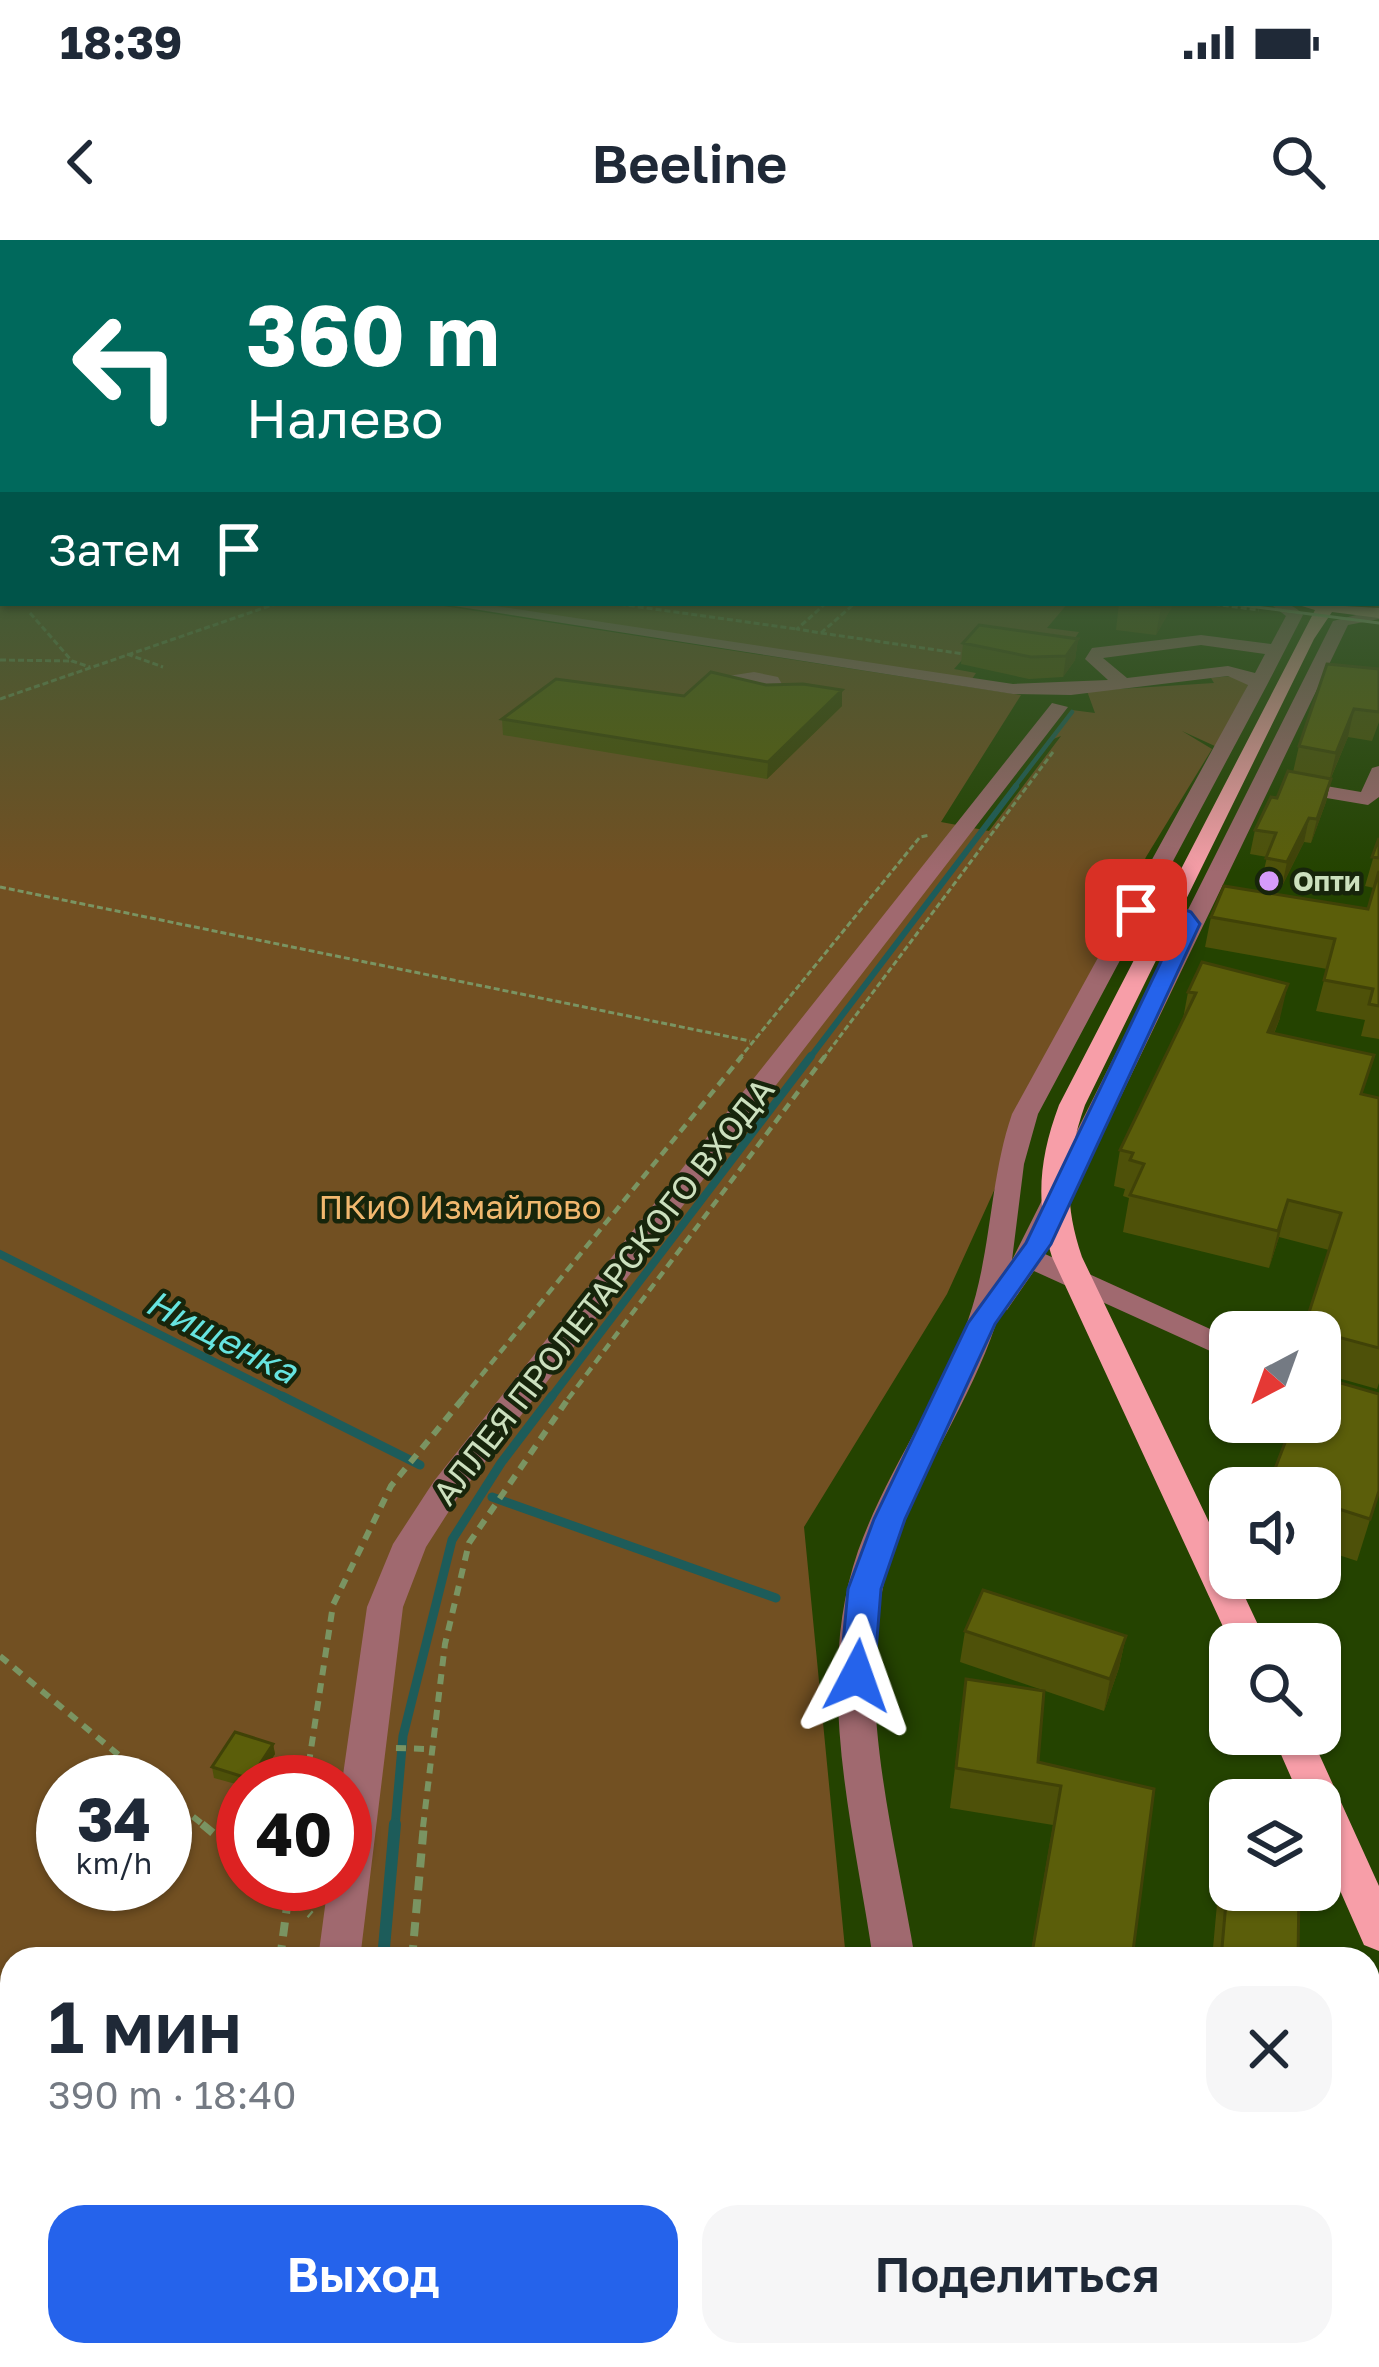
<!DOCTYPE html>
<html lang="ru">
<meta charset="utf-8">
<style>
body{margin:0;font-family:"Golos Text",sans-serif;background:#f6f6f7;color:#1f2937;height:100vh;display:flex;flex-direction:column;font-size:45px;white-space:nowrap}
*{box-sizing:border-box;margin:0}
p{font-size:39px;color:#747a83}
.icon{flex:none;width:66px;height:66px;fill:none;stroke:currentColor;stroke-width:2;stroke-linecap:round;stroke-linejoin:round}
.map{position:relative;flex:1;overflow:hidden}
.sheet{position:absolute;left:0px;top:1707px;width:1380px;height:420px;display:flex;flex-direction:column;background:#fff;border-radius:36px 36px 0 0;box-shadow:0 3px 9px #0004}
.sheet>*{flex:none}
.banner{position:absolute;left:0px;top:0px;width:1380px;height:366px;box-shadow:0 3px 9px #0004;background:#00695c;color:#fff;overflow:hidden}
.needle{width:78px;rotate:221deg}
.buttons{position:absolute;left:1209px;top:1071px;display:grid;gap:24px}
.buttons a{display:grid;place-items:center;width:132px;height:132px;border-radius:24px;background:#fff;box-shadow:0 3px 9px #0004;font-size:60px}
.speed{position:absolute;left:36px;top:1515px;display:flex;gap:24px;font-size:60px;font-weight:700;text-align:center}
.speed>*{display:grid;place-content:center;width:156px;height:156px;border-radius:50%;background:#fff;box-shadow:0 3px 9px #0004;line-height:1}
.speed small{font-size:30px;font-weight:400}
.speed .limit{border:18px solid #d22;background:#fff;color:#111}
.pin{position:absolute;display:grid;place-items:center;width:102px;height:102px;color:#fff;margin:-51px;border-radius:24px;box-shadow:0 6px 18px #0006}
.me{position:absolute;width:132px;margin:-66px;rotate:4deg;stroke-linejoin:round;filter:drop-shadow(0 0 9px #0008)}
.turn{display:flex;align-items:center;gap:42px;height:252px;padding:0 48px;font-size:54px}
.turn .icon{width:156px;height:156px;stroke-width:2.5}
.turn b{display:block;font-size:84px;line-height:102px}
.then{display:flex;align-items:center;height:114px;padding:0 48px;background:#0003;gap:24px;font-size:45px}
.round{display:grid;place-items:center;flex:none;width:126px;height:126px;border-radius:36px;background:#f6f6f7}
.summary{display:flex;align-items:center;justify-content:space-between;height:204px;padding:0 48px}
h1{font-size:72px;font-weight:600;line-height:90px}
.button{display:flex;gap:24px;margin-top:auto;padding:24px 48px}
.button a{flex:1;height:138px;border-radius:36px;background:#2563eb;color:#fff;font-size:48px;font-weight:600;line-height:138px;text-align:center}
.button a+a{background:#f6f6f7;color:#1f2937}
.status{display:flex;justify-content:space-between;align-items:center;height:84px;padding:0 60px;background:#fff;direction:ltr}
.status svg{height:33px;fill:currentColor}
header{display:flex;justify-content:space-between;align-items:center;height:156px;padding:0 48px;background:#fff;font-size:54px;font-weight:600}
.map>svg:first-child{display:block}
</style>
<div class="status"><b>18:39</b><svg viewBox="0 0 49 12"><path d="M0 12V9h3v3zM5 12V6h3v6zM10 12V3h3v9zM15 12V0h3v12zM26 1h20v11H26zM47 4h2v5h-2z"/></svg></div>
<header><svg class="icon" aria-label="back" viewBox="0 0 24 24"><path d="M15 5l-7 7 7 7"/></svg>Beeline<svg class="icon" aria-label="search" viewBox="0 0 24 24"><circle cx="10" cy="10" r="6"/><path d="M15 15l6 6"/></svg></header>
<div class="map">
<svg width="1379" height="2127" viewBox="0 0 1379 2127">
<rect width="100%" height="100%" fill="#244300"/>
<path fill="#725022" fill-rule="evenodd" d="M0,334L3,363H424L1021,455L941,582L989,591L1061,496L1048,501L1072,470L1095,473L1087,451L1214,443L1211,438L1232,436L1249,443L1217,507L1182,491L1212,509L1146,617L947,1054L804,1287L846,1719H12V2115H885L886,2127H0ZM63,1542H165V1644H63ZM243,1542H345V1644H243Z
M463,363H1068L1047,388L1079,392L1064,415L977,403L954,429L976,433L972,439Z"/>
<g fill="none" stroke-linecap="round" stroke-linejoin="round">
<path stroke="#1d5c5a" stroke-width="4.5" d="M1013,549L1072,472"/>
<path stroke="#1d5c5a" stroke-width="6" d="M809,819L1016,546"/>
<path stroke="#1d5c5a" stroke-width="8" d="M0,1014L288,1159
M550,1159L811,816"/>
<path stroke="#1d5c5a" stroke-width="9" d="M282,1156L420,1225
M492,1257L776,1358
M395,1587L403,1496L452,1300L501,1223L552,1156"/>
<path stroke="#1d5c5a" stroke-width="12" d="M383,1719L395,1584
M348,2127L349,2115"/>
<path stroke="#7a9462" stroke-width="3" stroke-dasharray="6 3" stroke-linecap="butt" d="M611,363L797,389
M826,363L797,389L821,393L855,363
M1205,363L1259,370
M30,373L72,421L90,427
M821,393L964,414
M127,414L163,427
M0,420L72,421
M0,459L278,363
M0,647L750,801
M739,819L920,597L930,595
M823,819L1053,512"/>
<path stroke="#7a9462" stroke-width="4.5" stroke-dasharray="9 6" stroke-linecap="butt" d="M462,1159L742,816
M568,1159L825,816"/>
<path stroke="#7a9462" stroke-width="6" stroke-dasharray="10 8" stroke-linecap="butt" d="M0,1416L151,1542
M396,1508L427,1509
M306,1542L333,1365L391,1246L465,1156
M165,1554L206,1587
M423,1587L445,1404L469,1303L570,1156"/>
<path stroke="#7a9462" stroke-width="8" stroke-dasharray="14 9" stroke-linecap="butt" d="M202,1584L243,1618
M274,1644L311,1675
M280,1719L290,1644
M412,1719L424,1584
M225,2127L227,2115
M376,2127L378,2115"/>
<path fill="#a0696f" fill-rule="evenodd" d="M435,363H476L1013,444L1108,440L1085,419L1092,408L1201,395L1271,404L1286,376L1269,363C1283,363 1293,363 1303,375L1267,445L1038,874L1024,924L1012,1020L1333,381L1379,369V379L1348,385L1045,1014L1230,1098V1120L1034,1031L1007,1070L1000,1071C975,1156 920,1229 892,1313C850,1443 894,1589 915,1719H873C854,1588 813,1441 858,1311C887,1230 939,1160 968,1080C992,1013 989,941 1012,874L1248,445L1228,436L1071,455L1013,454ZM1201,405L1265,414L1255,433L1228,426L1127,438L1103,418Z
M754,432L778,437L784,448L767,457L721,446L728,436Z
M1052,463L1068,467L458,1257L426,1307L403,1367L360,1719H318L328,1644H345L342,1542L367,1367L393,1304L434,1241Z
M1379,526V557L1368,565L1291,552L1281,546L1291,540L1361,552L1372,528Z
M269,2115H319L318,2127H268Z
M919,2115H969L968,2127H918Z"/>
<path fill="#f79ea8" fill-rule="evenodd" d="M1377,334H1379V342H1377Z
M1292,363L1379,368V378L1332,372L1314,399L1085,865C1066,919 1063,962 1082,1017L1230,1326V1338H1236L1267,1404H1231L1052,1017C1035,962 1039,919 1059,865L1315,370Z
M1272,1494H1310L1379,1646V1711L1364,1705L1320,1605V1560H1301Z"/>
<path stroke="#a5bc92" stroke-width="3" d="M1225,363L1379,383"/>
</g>
<path fill="#4e5109" d="M1119,363H1174L1156,395L1116,390Z
M1078,399L1075,420L1063,437L1029,439L961,424L963,403Z
M1379,429V482L1372,501L1348,497L1331,538L1326,562L1311,603L1304,602L1282,646L1261,643L1267,617L1250,614L1255,590L1293,532L1299,506Z
M766,445L842,450V466L767,539L503,495L502,479Z
M1379,598V799L1361,796L1365,780L1316,771L1327,729L1205,707L1211,677L1368,669L1374,648L1365,646Z
M1188,752L1280,778L1274,794L1363,855L1379,858V1143L1377,1149L1320,1133V1092H1303L1329,1010L1279,997L1269,1028L1123,992L1129,958L1123,956L1125,949L1114,946L1120,910L1183,779Z
M1293,1182L1379,1251L1357,1321L1320,1309V1248H1268Z
M965,1391L1126,1396L1119,1428L1104,1471L960,1422Z
M966,1439L1038,1522L1154,1549L1132,1719H1030L1053,1585L950,1568Z
M273,1504L275,1514L257,1542H243V1546L214,1538L212,1527Z
M1230,1606V1650L1298,1719H1212L1219,1642Z"/>
<path fill="#404207" d="M1163,363H1174L1156,395L1161,367Z
M1078,399L1075,420L1063,437L1066,416Z
M842,450V466L767,539L768,522Z
M1354,469L1348,497L1329,542L1336,513Z
M1331,539L1326,562L1311,603L1317,579Z
M1309,578L1304,602L1282,646L1287,622Z
M1288,744L1280,778L1260,827L1268,792Z
M1288,960L1279,997L1269,1028L1278,991Z
M1126,1396L1119,1428L1104,1471L1110,1439Z
M273,1504L275,1514L257,1542H251L250,1539Z"/>
<path fill="#5b5e0a" stroke="#404207" stroke-width="3" d="M1134,363H1163L1161,367Z
M979,385L1078,399L1066,416L1031,417L963,403Z
M1327,424L1379,429V472L1354,469L1336,513L1299,506Z
M711,432L766,445L803,444L842,450L768,522L502,479L556,439L684,456Z
M1288,531L1331,539L1317,579L1309,578L1287,622L1266,618L1276,593L1255,590L1271,557L1277,558Z
M1379,598V618L1372,617Z
M1379,631V766L1369,764L1373,749L1324,740L1335,699L1211,677L1224,646L1368,669Z
M1202,722L1288,744L1268,792L1374,815L1361,854L1379,858V1108L1304,1088L1341,973L1288,960L1278,991L1130,955L1144,924L1130,920L1133,913L1120,910L1196,753L1188,752Z
M1320,1137L1379,1154V1251L1370,1279L1320,1263V1248L1268,1247L1293,1182H1320Z
M983,1350L1126,1396L1110,1439L965,1391Z
M966,1439L1044,1451L1038,1522L1154,1549L1132,1719H1031L1061,1546L956,1528Z
M235,1492L273,1504L250,1539L212,1527Z
M1230,1617V1650H1299L1298,1719H1221Z
M1051,2115H1113L1111,2127H1048Z"/>
<linearGradient id="sky" x2="0" y2="1"><stop stop-color="#142500"/><stop offset="0.53" stop-color="#3f5b37"/><stop offset="1" stop-color="#3f5b37" stop-opacity="0"/></linearGradient>
<rect width="1379" height="632" fill="url(#sky)"/>
<path fill="#2563eb" stroke="#184099" stroke-width="3" d="M1165,662L1191,672L1200,684L1051,1004L995,1084L905,1279L881,1349L874,1436L869,1445L857,1449L845,1445L840,1436L848,1349L874,1279L968,1083L1026,1003L1179,684C1162,669 1141,683 1125,670L1136,664Z"/>
<circle fill="#d69bfa" stroke="#17250b" stroke-width="4.5" cx="1269" cy="641" r="12"/>
<g text-anchor="middle" dominant-baseline="central" stroke-width="9" stroke-linejoin="round" paint-order="stroke">
<g font-size="27" font-weight="bold" fill="#cce0be" stroke="#17250b" text-anchor="start">
<text x="1293" y="641">Опти</text>
</g>
<g font-size="33" fill="#f1b86f" stroke="#17250b">
<text x="460" y="966">ПКиО Измайлово</text>
</g>
<g font-size="33" fill="#cce0be" stroke="#17250b">
<text transform="translate(603 1051) rotate(-52)">АЛЛЕЯ ПРОЛЕТАРСКОГО ВХОДА</text>
</g>
<g font-size="36" font-style="italic" fill="#66e4e0" stroke="#17250b">
<text transform="translate(222 1096) rotate(27)">Нищенка</text>
</g>
</g>
</svg>
<div class="buttons">
<a><svg class="needle" viewBox="-14 -14 28 28"><path d="M0-13l5 13h-10z" fill="#e53935"/><path d="M0 13l5-13h-10z" fill="#747a83"/></svg></a>
<a><svg class="icon" aria-label="sound" viewBox="0 0 24 24"><path d="M4 9h4l5-4v14l-5-4H4zM17 9q2 3 0 6"/></svg></a>
<a><svg class="icon" aria-label="search" viewBox="0 0 24 24"><circle cx="10" cy="10" r="6"/><path d="M15 15l6 6"/></svg></a>
<a><svg class="icon" aria-label="layers" viewBox="0 0 24 24"><path d="M12 4l9 5-9 5-9-5zM3 14l9 5 9-5"/></svg></a>
</div>
<div class="speed"><div>34<small>km/h</small></div><div class="limit">40</div></div>
<div class="pin" style="left:1136px;top:670px;background:#d93025"><svg class="icon" aria-label="arrive" viewBox="0 0 24 24"><path d="M6 21V4h12l-3 4 3 4H6"/></svg></div>
<svg class="me" style="left:857px;top:1436px" viewBox="-20 -20 40 40"><path d="M0-17L14 15 0 8-14 15z" fill="#2563eb" stroke="#fff" stroke-width="4"/></svg>
<div class="banner">
<div class="turn"><svg class="icon" aria-label="left" viewBox="0 0 24 24"><path d="M17 20v-9H6M10 6l-5 5 5 5"/></svg><div><b>360 m</b>Налево</div></div>
<div class="then">Затем<svg class="icon" aria-label="arrive" viewBox="0 0 24 24"><path d="M6 21V4h12l-3 4 3 4H6"/></svg></div>
</div>
<section class="sheet">
<div class="summary"><div><h1>1 мин</h1><p>390 m · 18:40</p></div><a class="round"><svg class="icon" aria-label="close" viewBox="0 0 24 24"><path d="M6 6l12 12M18 6L6 18"/></svg></a></div>
<div class="button"><a>Выход</a><a>Поделиться</a></div>
</section>
</div>
